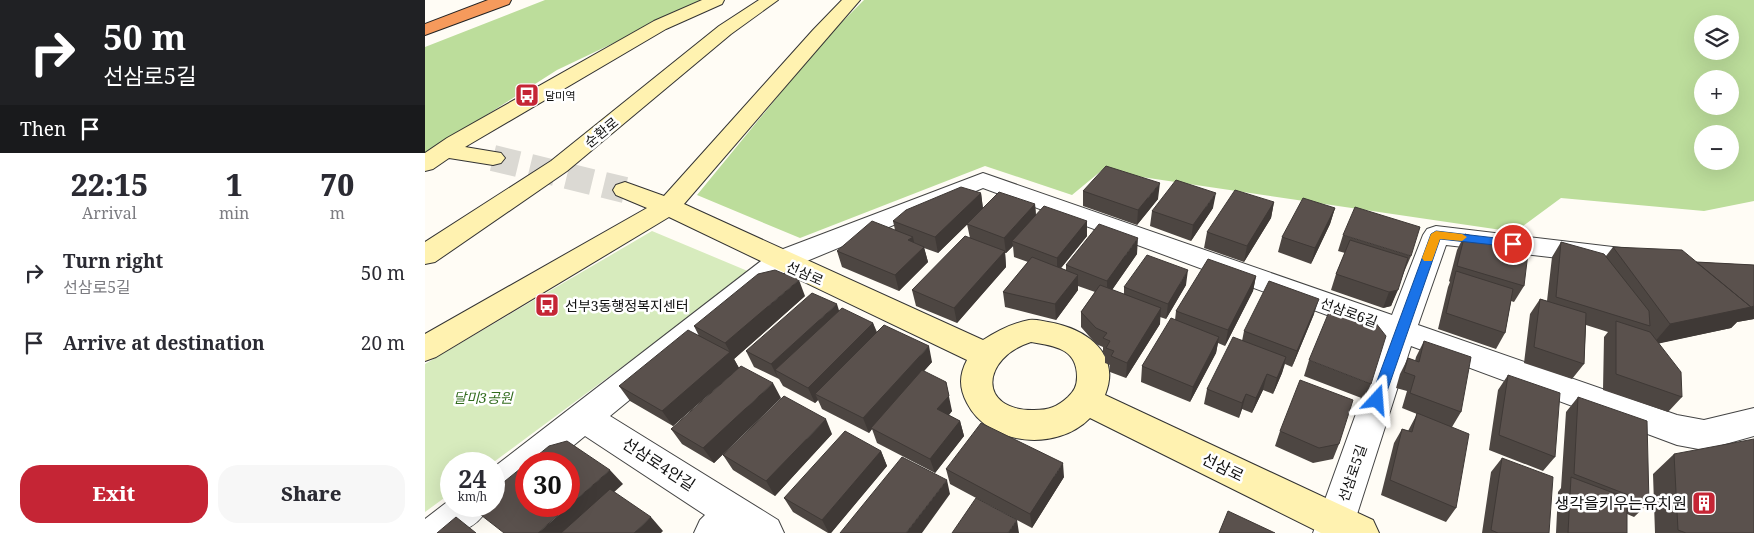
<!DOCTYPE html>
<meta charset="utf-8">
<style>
body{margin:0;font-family:"Noto Serif","Noto Sans KR",serif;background:#f7f7f7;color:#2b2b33;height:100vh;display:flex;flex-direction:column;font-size:19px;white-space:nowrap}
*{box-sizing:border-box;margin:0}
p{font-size:16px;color:#7c7c81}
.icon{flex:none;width:28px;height:28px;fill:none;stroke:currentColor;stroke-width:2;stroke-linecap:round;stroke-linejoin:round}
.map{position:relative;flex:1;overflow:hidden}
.sheet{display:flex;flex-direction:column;background:#fff;width:425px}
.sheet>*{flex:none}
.banner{background:#202124;color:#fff;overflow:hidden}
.buttons{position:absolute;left:1269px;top:15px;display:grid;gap:10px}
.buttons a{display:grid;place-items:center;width:45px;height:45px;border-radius:50%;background:#fff;box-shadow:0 5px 20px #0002;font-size:25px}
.speed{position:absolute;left:15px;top:452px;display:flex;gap:10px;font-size:25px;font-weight:700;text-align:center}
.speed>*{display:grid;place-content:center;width:65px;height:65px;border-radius:50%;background:#fff;box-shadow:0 5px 20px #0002;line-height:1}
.speed small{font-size:12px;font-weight:400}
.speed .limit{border:8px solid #d22;background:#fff;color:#111}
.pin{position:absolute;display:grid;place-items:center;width:42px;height:42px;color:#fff;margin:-21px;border:2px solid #fff;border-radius:50%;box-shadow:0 1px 5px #0007}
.me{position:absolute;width:55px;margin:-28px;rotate:19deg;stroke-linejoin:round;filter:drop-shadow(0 0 4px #0008)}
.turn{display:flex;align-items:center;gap:18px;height:105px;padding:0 20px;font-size:22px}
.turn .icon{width:65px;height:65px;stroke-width:2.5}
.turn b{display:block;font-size:35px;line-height:42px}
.then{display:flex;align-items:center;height:48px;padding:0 20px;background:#0003;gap:10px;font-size:19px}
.eta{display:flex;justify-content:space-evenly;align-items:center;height:85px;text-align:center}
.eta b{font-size:30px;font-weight:800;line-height:35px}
.button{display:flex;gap:10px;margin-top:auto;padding:10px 20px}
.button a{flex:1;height:58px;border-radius:20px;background:#c52535;color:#fff;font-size:20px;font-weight:800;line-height:58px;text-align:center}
.button a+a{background:#f7f7f7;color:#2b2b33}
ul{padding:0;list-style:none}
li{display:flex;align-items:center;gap:15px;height:70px;padding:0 20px}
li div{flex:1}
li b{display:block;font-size:19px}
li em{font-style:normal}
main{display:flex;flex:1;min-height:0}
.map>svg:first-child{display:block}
</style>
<main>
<section class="sheet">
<div class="banner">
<div class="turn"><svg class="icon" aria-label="right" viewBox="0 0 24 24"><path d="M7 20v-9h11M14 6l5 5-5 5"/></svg><div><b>50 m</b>선삼로5길</div></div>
<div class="then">Then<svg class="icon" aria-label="arrive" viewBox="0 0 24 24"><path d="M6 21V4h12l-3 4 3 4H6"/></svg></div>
</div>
<div class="eta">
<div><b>22:15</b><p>Arrival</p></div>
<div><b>1</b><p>min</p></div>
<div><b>70</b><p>m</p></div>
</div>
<ul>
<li><svg class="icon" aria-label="right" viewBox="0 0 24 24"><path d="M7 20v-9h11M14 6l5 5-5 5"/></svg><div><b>Turn right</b><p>선삼로5길</p></div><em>50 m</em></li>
<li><svg class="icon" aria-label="arrive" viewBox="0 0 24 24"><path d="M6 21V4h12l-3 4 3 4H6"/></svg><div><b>Arrive at destination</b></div><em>20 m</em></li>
</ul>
<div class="button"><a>Exit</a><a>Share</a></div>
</section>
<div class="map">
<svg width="1329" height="533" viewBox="0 0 1329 533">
<rect width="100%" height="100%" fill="#fffcf5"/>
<path fill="#d7ebbd" d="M227,231L325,272L66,464H26V493L0,512V364Z"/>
<path fill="#bcdd9b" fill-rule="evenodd" d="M120,0H279L132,70L0,154V47Z
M439,0H1329V201L1279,211L1136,198L1090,232L676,171L647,195L560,166L375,238L272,195L399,40ZM1278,24H1305V51H1278ZM1278,79H1305V106H1278ZM1278,134H1305V161H1278Z"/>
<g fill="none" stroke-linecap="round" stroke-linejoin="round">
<path stroke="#dbd9d3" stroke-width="26" stroke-dasharray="26 12" stroke-linecap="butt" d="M68,158L200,190"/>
<g stroke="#444" stroke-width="2">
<path id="street" d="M558,173L967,315L998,235L1002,229L1011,226L1230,252L1234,259L1230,266L1220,268L1021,245L993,325L1252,415L1279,420L1329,408V436L1279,450L1252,445L986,346L926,533H888L959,336L558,188L365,268L185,416L353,520L359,533H269L275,520L280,515L160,436L126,464H101V484L82,500L69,505V467L345,254Z
M26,499V506H64C50,533 31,533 0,533V519Z"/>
</g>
<g stroke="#333" stroke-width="2">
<path id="secondary" d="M277,0H299L297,4L241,29L40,147L76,153L80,158L76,163L68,165L24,158L8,169L0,171V153L22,138L229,21Z
M334,0H353L306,34L142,171L10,262L0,264V242L126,161L294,26Z
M417,0H435L259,204L558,340C572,331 588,323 604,320C610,319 617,321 623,322C660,328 697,353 680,395L948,520L954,533H896L665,418C632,452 564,446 542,403C534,388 534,375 542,360L244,217L11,357L0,361V334L222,208L191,195L188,190L191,185L200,182L239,196L388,30ZM606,342C629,346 652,348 652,377C652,386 649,391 643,397C632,407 624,410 609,410C552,411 556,358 606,342Z"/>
</g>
<g stroke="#222" stroke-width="2">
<path id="highway" d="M63,0H86L84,4L0,35V24Z"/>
</g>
<use href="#street" fill="#fff" fill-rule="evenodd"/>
<use href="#secondary" fill="#fff2b0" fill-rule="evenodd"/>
<use href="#highway" fill="#f69a5c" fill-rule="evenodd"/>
</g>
<path fill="#4d4642" d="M658,191L733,199L712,225L658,206Z
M556,193L558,209L513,253L499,248L503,262L474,291L417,267L412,251L470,230L468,221Z
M849,202L846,218L819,262L779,248L782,232Z
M610,204L611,215L662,221V236L636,268L641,270V265L712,254L687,290L699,294V287L761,285L741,319L735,317V324L701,378L685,372V365L680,363V355L678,354V347L671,344L656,327V312L670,292L653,286V290L631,320L580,307L578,292L603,262L589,257L588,246L581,253H580L581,267L532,323L491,306L487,290L545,238L542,224Z
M788,208L766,241L725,226L727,211Z
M910,208L905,224L886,264L853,252L857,237Z
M1040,234L1099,286L1089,302L1086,301L1080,333L1071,349L1013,329L1023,287L1025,282L1024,281L1032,250Z
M918,235L986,256L979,272L966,306L958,308L906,290L911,274L920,253L913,251Z
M1136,242L1181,256L1188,247L1271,262L1329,265V319L1312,322L1306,328L1234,343L1257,397L1243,412L1178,390L1179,337L1183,332L1161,325L1159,364L1147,379L1099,363L1105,314L1115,299L1122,301L1127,257Z
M831,276L828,291L800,346L793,343L791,353L765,402L716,382L717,366L750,320L751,311Z
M380,296L309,359L314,368L248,426L205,401L194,386L274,336L269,326Z
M414,311L448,323L452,332L507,362L499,371L527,411L524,415L535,421L539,436L510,473L452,443L447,429L444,433L397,409L393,400L390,403L358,386L354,379L329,367L321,351Z
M889,314L867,367L860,364L857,373L848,394L838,390L827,413L817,409L814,418L779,404L782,389L817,341L819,331Z
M999,341L1036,412L1027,427L1031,508L1021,522L956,495L969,443L977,429L983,431L992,414L977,408L982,391L971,388L975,374L983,358L990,361L991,357Z
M884,360L946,384L939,399L879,376Z
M1083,375L1130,457L1118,471L1064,450L1073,390Z
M1153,397L1224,503L1209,517L1202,514V533H1131L1133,492L1136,488L1141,412Z
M356,398L289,463L257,444L246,429Z
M855,431L914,444L908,459L888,463L850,446Z
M407,434L350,496L308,470L298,455Z
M456,451L462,466L406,533H403L368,512L359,498Z
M1249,454L1329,533H1230L1228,474Z
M1077,458L1124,533H1057L1066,472Z
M521,469L639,477L607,528L525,484Z"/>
<path fill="#3f3936" d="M735,183L733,199L712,225L713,210Z
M556,193L558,209L513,253L510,237Z
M791,193L788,208L766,241L768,225Z
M849,202L846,218L819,262L822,246Z
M610,204L611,220L587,241L588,246L581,253L579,238Z
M910,208L905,224L886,264L890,248Z
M662,221V236L632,273V258Z
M488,237L491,252L483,240Z
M713,238L712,254L682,297V281Z
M499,247L503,262L474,291L470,275Z
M580,251L581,267L532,323L529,308Z
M763,270L761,285L741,319L743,304Z
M653,275V290L631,320L630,304Z
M831,276L828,291L800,346L803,330Z
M374,280L380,296L309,359L314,368L248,426L237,411L305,352L300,343Z
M973,290L966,306L958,308L964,292Z
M894,299L889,314L867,367L872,351Z
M412,304L417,320L350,370L354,380L346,364Z
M1329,306V319L1312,322L1306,328L1227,345L1245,324Z
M736,308L735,324L701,378L702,363Z
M448,323L453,338L390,394L393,400L390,403L383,388Z
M794,337L791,353L765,402L768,387Z
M504,346L507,362L448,428H446L447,429L444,433L438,418Z
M861,357L857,373L848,394L852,378Z
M842,374L838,390L827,413L831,398Z
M521,382L527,411L516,424L512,409Z
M348,383L356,398L289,463L278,448Z
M821,394L817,409L814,418L817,403Z
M401,419L407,434L350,496L341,481Z
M535,421L539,436L510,473L505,459Z
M456,451L462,466L406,533H404L397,520Z
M638,463L639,477L607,528L605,514Z
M185,470L198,484L144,533H113Z
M522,480L525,494L497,533H481Z
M226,517L238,531L236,533H209Z
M592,520L594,533H583Z"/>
<path fill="#5a514d" stroke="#3f3936" d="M681,166L735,183L713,210L658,191Z
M751,180L791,193L768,225L727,211Z
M536,187L556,193L510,237L468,221L481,210Z
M810,190L849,202L822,246L782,232Z
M574,192L610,204L579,238L542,224Z
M878,198L910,208L890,248L857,237Z
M619,206L662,221L632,258L587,241Z
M930,207L995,227L986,256L918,235Z
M447,221L488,237L483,240L499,247L470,275L412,251Z
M674,224L713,238L682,281L641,265Z
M1040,234L1103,253L1099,286L1032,266Z
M540,236L580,251L529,308L487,290Z
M925,240L983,258L973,290L964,292L911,274Z
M1136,242L1179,254L1224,311L1225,326L1131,297Z
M1188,247L1257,250L1326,307L1245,324Z
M722,255L763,270L743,304L699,287Z
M607,257L653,275L630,304L578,292Z
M783,259L831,276L803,330L751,311Z
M1271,262L1329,265V306L1326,307Z
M350,270L374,280L300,343L269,326L333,274Z
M1031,271L1088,289L1080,333L1021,313Z
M844,281L894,299L872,351L819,331Z
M675,285L736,308L702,363L686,356L689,351L681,348L685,341L678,338L682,333L671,328L656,312Z
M387,293L412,304L346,364L321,351Z
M1115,299L1161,313L1159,364L1109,347Z
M906,307L950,322L961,336L946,384L884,360Z
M417,308L448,323L383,388L350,370Z
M746,318L794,337L768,387L717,366Z
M1191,321L1225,332L1256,372L1257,397L1191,374Z
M459,325L504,346L438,418L390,394Z
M263,330L305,352L237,411L194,386Z
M808,337L861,357L852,378L842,374L831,398L821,394L817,403L782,389Z
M999,341L1046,357L1036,412L985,393L990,376L979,372L983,358L994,362Z
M316,366L348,383L278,448L246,429Z
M497,370L521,382L524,396L512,409L535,421L505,459L446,428Z
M1083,375L1135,393L1130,457L1074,435Z
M875,380L928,400L914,444L894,448L855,431Z
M359,396L401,419L341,481L298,455Z
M1153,397L1222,421L1224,503L1149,474Z
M992,413L1044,434L1031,508L965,480L977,429L987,432Z
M556,423L638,463L605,514L521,469Z
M420,431L456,451L397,520L359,498Z
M1329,439V533H1261L1253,530L1249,454Z
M142,441L185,470L144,506V464H102L124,446Z
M477,457L522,480L481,533H415Z
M1077,458L1128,477L1124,533H1073L1066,530Z
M101,464V506H143L113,533H79L47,508L49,506H69V490Z
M1146,477L1202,498V533H1143Z
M185,489L226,517L209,533H136Z
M551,498L592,520L583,533H527Z
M803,511L850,533H794Z
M31,517L51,533H12Z"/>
<path fill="#1a73e8" stroke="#114b97" d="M1011,231L1088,240L1094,244L1088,247L1015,239L959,400L957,404H947L945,400L1006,234Z"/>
<path fill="#f59e0b" d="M1011,231L1037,234L1042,237L1037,241L1015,239L1007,261H999L997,258L1006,234Z"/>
<defs>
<g id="bus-square" transform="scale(1.25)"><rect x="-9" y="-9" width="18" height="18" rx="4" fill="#c52535" stroke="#fff"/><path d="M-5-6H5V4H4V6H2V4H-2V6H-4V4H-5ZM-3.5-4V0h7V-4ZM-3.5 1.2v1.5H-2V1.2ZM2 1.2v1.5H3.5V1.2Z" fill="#fff"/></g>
<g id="building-square" transform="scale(1.25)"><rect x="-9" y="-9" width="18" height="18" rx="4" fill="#c52535" stroke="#fff"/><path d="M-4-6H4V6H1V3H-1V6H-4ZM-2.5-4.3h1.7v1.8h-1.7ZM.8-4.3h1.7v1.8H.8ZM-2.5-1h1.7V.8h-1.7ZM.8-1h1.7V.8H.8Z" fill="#fff"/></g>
</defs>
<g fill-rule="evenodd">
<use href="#bus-square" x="102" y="95"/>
<use href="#bus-square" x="122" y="305"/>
<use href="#building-square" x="1279" y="503"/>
</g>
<g text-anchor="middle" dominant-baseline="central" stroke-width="5" stroke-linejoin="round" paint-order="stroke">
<g font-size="11" fill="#111" stroke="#fff" text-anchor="start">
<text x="120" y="95">달미역</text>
</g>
<g font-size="14" fill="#111" stroke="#fff">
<text transform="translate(176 132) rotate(-39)">순환로</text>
<text transform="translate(380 273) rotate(24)">선삼로</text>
<text transform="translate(924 312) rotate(20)">선삼로6길</text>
<text transform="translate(927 473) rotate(-71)">선삼로5길</text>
</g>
<g font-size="14" fill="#111" stroke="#fff" text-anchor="start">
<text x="140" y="305">선부3동행정복지센터</text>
</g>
<g font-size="14" font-style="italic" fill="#326c1e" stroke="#fff">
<text x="58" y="397">달미3공원</text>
</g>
<g font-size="16" fill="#111" stroke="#fff">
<text transform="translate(234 464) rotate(33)">선삼로4안길</text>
<text transform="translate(798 467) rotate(26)">선삼로</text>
</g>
<g font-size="16" fill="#111" stroke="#fff" text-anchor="end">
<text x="1262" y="503">생각을키우는유치원</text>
</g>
</g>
</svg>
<div class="buttons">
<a><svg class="icon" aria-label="layers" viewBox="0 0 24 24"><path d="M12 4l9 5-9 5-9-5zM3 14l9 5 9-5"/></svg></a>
<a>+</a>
<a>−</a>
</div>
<div class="speed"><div>24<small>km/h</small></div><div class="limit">30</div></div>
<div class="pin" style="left:1088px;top:244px;background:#d93025"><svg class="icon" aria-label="arrive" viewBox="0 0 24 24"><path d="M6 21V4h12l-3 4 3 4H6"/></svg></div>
<svg class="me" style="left:952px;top:400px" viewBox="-20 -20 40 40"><path d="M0-17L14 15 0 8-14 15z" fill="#1a73e8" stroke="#fff" stroke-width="4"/></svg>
</div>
</main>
